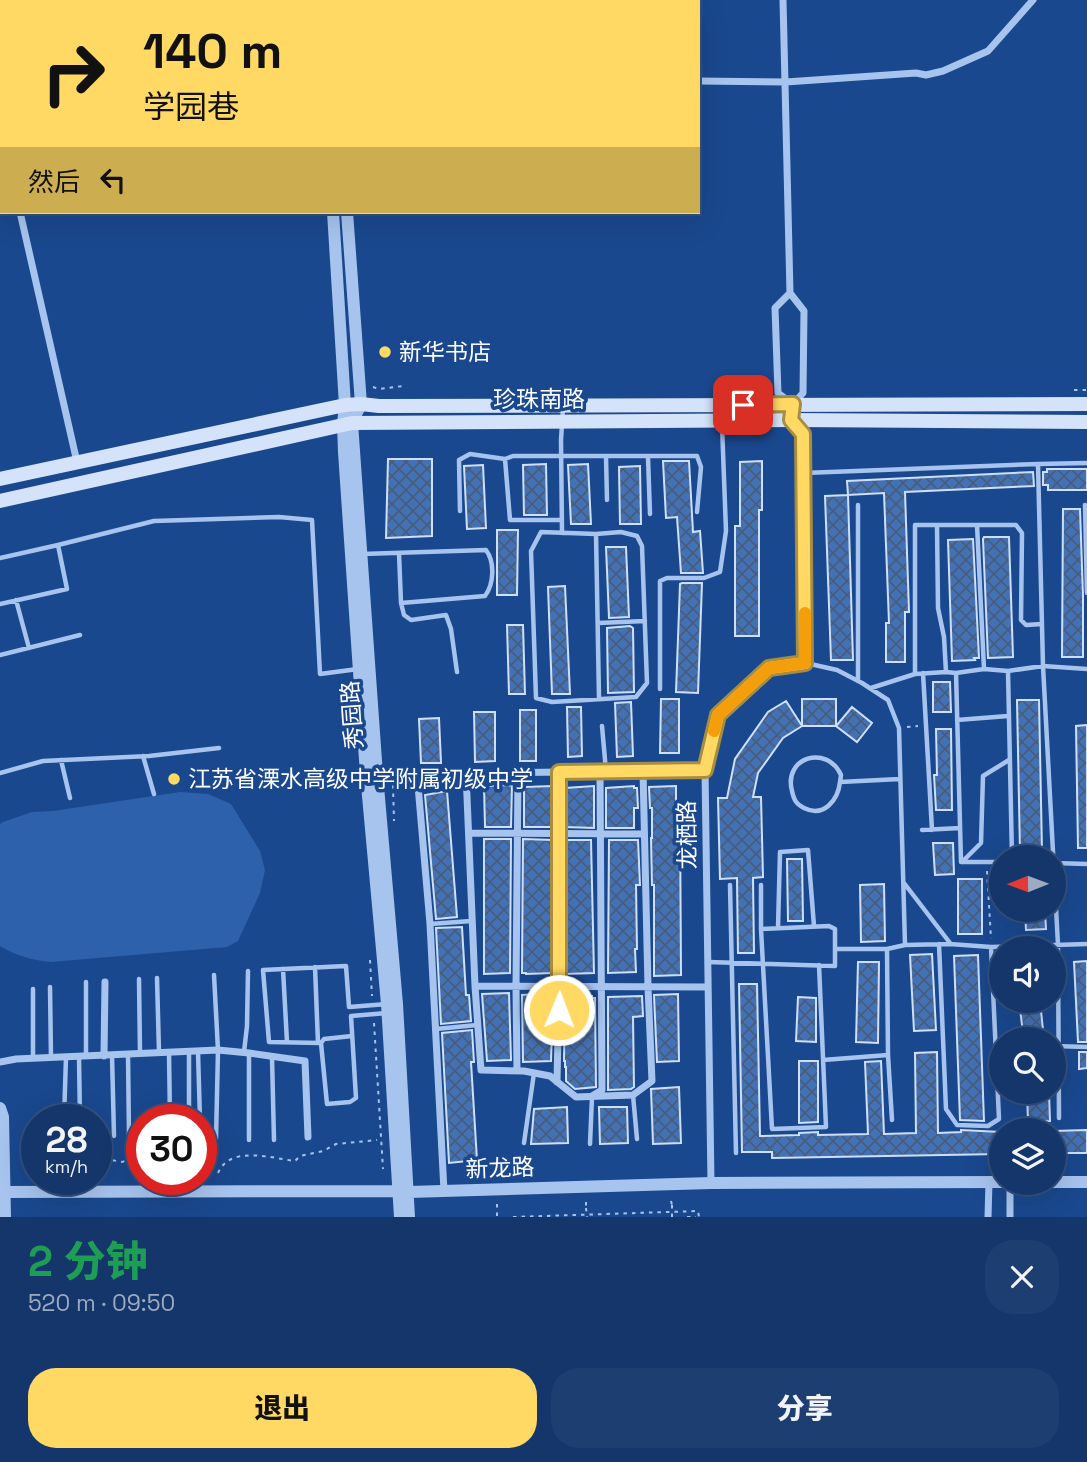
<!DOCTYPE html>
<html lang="zh">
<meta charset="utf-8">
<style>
body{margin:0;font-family:"Space Grotesk","Noto Sans SC",sans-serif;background:#1d3e70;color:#f1f3f6;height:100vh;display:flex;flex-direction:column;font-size:26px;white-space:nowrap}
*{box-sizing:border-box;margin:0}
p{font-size:23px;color:#9dabc1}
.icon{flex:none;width:38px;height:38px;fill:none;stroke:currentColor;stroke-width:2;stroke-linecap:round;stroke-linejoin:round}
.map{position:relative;height:1217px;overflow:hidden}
.drawer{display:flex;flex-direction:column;background:#14366a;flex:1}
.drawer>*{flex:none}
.guide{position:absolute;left:0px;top:0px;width:700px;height:214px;box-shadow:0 7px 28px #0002,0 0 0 2px #33507e;background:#ffd964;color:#111;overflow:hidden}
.needle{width:46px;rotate:269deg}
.tools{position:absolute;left:989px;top:845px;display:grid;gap:14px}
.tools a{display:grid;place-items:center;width:77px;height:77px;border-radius:50%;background:#14366a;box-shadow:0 7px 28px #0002,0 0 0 2px #33507e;font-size:35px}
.speed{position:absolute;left:21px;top:1104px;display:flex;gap:14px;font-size:35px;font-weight:700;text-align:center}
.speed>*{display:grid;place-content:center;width:91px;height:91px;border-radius:50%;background:#14366a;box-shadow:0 7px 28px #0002,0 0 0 2px #33507e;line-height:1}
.speed small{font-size:18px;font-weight:400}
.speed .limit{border:10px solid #d22;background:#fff;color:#111}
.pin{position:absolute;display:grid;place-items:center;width:60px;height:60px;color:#fff;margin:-30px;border-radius:14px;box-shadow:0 4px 10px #0006}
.me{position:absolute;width:77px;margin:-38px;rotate:1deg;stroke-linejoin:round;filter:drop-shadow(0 0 5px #0008)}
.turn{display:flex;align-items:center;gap:24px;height:147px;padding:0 28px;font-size:32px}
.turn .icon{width:91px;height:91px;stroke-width:2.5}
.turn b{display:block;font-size:49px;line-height:60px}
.then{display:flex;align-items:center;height:66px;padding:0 28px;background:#0003;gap:14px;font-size:26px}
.round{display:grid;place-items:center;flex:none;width:74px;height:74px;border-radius:28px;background:#1d3e70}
.headline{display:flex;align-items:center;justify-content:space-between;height:119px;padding:0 28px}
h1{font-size:42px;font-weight:800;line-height:52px;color:#1e9e55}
.button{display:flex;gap:14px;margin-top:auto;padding:14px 28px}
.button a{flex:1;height:80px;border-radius:28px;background:#ffd964;color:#111;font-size:28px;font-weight:800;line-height:80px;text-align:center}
.button a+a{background:#1d3e70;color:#f1f3f6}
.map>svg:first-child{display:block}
</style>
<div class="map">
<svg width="1087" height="1217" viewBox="0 0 1087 1217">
<defs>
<pattern id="building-cross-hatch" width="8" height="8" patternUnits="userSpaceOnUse" patternTransform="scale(1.75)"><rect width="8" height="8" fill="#4371b6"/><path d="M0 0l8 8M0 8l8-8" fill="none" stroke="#485d7c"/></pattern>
</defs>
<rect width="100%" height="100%" fill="#1a488e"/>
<path fill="#2d61ac" d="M180,792L208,794L231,804L260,851L265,870L260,893L238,941L227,947L51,962C31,960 17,956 0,946V824L3,822L32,812L53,811Z"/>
<path fill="url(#building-cross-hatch)" stroke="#cddffa" stroke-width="2" d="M388,459H432V536L386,538Z
M663,461H689L693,532L700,531L703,573H681L677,517L666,518Z
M762,461V510H759V636H735V526H740V462Z
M546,464L547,515H524L523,465Z
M588,464L591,524H571L568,465Z
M483,465L486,528L467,529L464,466Z
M640,466L641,524H620L619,467Z
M1047,469H1087V490H1048V485H1043V472H1047Z
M1033,472L1034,486L905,492L909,612H905V662H886V623H889L884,493L848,495L847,481Z
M848,495L853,660H831L825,496Z
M1063,509H1080L1083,596V657H1062Z
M497,530H518L517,595H497Z
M984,537H1009L1013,657L988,658L983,539Z
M973,539L979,658H974L975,660L952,661L948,540Z
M606,547H626L629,617L609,618Z
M682,583H702L698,693L676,692L680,584Z
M565,586L570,694H552L548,587Z
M507,625H523L525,694H509Z
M630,626L633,628L634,692L608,693L607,628Z
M933,682H950L951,712H933Z
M661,699H679V753H660Z
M802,699H836V726H802Z
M1017,700H1039L1042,852H1020Z
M786,701L802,726L783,738L758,773L753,797H761L763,877L753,878L754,953H738L737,878L720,879L718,798H727L735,759L768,712Z
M631,702L633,756L617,757L615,703Z
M567,707H581L582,756L568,757Z
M852,707L872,723L857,742L836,726Z
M520,710H536V761H520Z
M474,712H495V761L475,762Z
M439,718L441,763H421L419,719Z
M1087,725V848H1078L1076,726Z
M936,729H951L952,810H936L934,775H937Z
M512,785L511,827H485L484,786Z
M553,786V827H524V787Z
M594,786V828L565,827V788Z
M634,786V788H637L638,808H634V828H606V788Z
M676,786V817L680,816L681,975L654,976V885H652L651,838H652V808H650L649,787Z
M447,791L457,917L436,919L425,795Z
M484,839H511L510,973L484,974Z
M523,839L553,840V973L526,974V973H522Z
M565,840H591L594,973L565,974Z
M609,840H638L640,885H636L637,949H635L636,972L608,973Z
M933,843H953L954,874L935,875Z
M787,859H802L803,921H788Z
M958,879H982V934H958Z
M884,884L885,941L861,942L860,885Z
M1025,910H1045L1046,929L1026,930Z
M462,927L466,995H469L471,1021L441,1024L436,928Z
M932,954L936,1030L914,1031L910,955Z
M978,955L984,1121L960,1120L954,956Z
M1087,961V1042H1078L1074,962Z
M858,962H879L878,1043L856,1042Z
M739,984H757L760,1136L799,1135V1133L818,1132V1135L868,1134L865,1062L881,1061L884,1134L916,1133L915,1053L937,1052L938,1133L961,1132V1130L1001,1132V1154L772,1158V1152H742Z
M509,993L511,1060L487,1061L482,994Z
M551,993V998H553L551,1061L523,1062L522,995Z
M678,994L679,1061L657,1062L654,995Z
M592,996V998H595L596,1087L575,1089L566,1081V1067H565V1061H564L565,997Z
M642,996L643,1016L633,1017L634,1087L631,1089L608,1090V997Z
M798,997L816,998V1042L796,1041Z
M1019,1001H1040L1043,1030L1023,1033Z
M472,1030L474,1062H471L477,1160L449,1163L442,1033Z
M1079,1052H1087V1068L1079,1069Z
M799,1061H818V1122L799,1123Z
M679,1087L681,1143L653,1144L651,1089Z
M1027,1092H1049L1050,1121L1028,1122Z
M567,1107L568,1143L531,1144L534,1109Z
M599,1107H627L628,1143L600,1144Z
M1087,1130V1153H1054V1131Z"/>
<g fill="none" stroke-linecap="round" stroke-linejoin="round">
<path stroke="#a7c4ee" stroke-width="2" stroke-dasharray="3.5 5" stroke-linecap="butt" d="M373,387L379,389L403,386
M1074,390H1087
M907,727L918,726
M393,785L394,821
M987,871L991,939
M370,960L372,996
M374,1023L383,1169
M96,1157L122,1162L142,1155
M218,1173C230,1145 271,1158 295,1161L300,1156L323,1151L336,1144L377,1140
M671,1201L672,1205
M586,1202V1208
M497,1204V1217
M513,1217L698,1211L699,1217
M687,1217H696"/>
<path stroke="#a7c4ee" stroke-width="4.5" d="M606,457L607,500
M648,457L650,514
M505,459L513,456H697L701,467L697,512
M1038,464L1043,666L1058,945L1059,1118
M804,473L1038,464L1087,463
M1085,505L1087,593
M460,511L459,460L470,454L505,459L510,520H562
M937,525L938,608L944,637L946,672
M977,525L984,669
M562,533L561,440L563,408
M596,534L621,532L637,536L642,546L647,683L636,697L552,702L536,698L531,551L541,532L596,534L599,698
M58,545L154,521L279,517L312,520L320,674L358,669
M362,554L486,550C495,562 494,584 485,596L401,603L399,553
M0,558L58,545L67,589L0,604
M16,600L29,648
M401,603L404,615L411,620L446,615L451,629L457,672
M598,623L645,621
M0,655L80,635
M806,663L837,670L862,683L888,700L899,728L905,945
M1008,671L1012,858
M923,673L932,830
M956,673L961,862H1001
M915,674V525H1016L1022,533L1021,620L1026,625L1042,624
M858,681V505
M871,688L915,674L946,672L956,673L984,669L1008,671L1043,666L1087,669
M660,689V581L667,578H704L720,572L726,531L722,425
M957,720L1008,716
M602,726L606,771
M143,756L154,794
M61,760L70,798
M0,773L43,761L149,756L219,748
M840,782C838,800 824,818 804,808C796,804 794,800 792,791C783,757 827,744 841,775L840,782L900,779
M922,830L960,828
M962,862L981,843L983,776L1009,760
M1054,863L1087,864
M904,883L950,943
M730,885L736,1153
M761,885V929L772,1129L826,1127L819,965
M430,924L471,921
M778,928L780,852L808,850L814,926
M939,944L946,1109L957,1125L988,1126L999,1119L991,947
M835,949H887L905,945L950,944L991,947L1087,944
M887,950L888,1055L892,1120
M708,962L835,966V929L829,926L761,929
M315,967L318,1043
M283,969L287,1042
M214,975L218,1050L216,1139
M157,978L159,1052
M139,979L140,1053
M86,982V1055
M50,987L51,1057
M387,1013L351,1016L356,1098L350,1102L327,1104L321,1043L269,1042L263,970L346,966L349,1007L387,1004
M436,1029L477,1025
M321,1043L324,1039L352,1036
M1054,1046L1087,1047
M198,1052L200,1120
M244,1052L247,1026L248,971
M169,1053L170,1120
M128,1054L129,1136
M112,1055L114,1136
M79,1057L80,1120
M272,1057L274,1140
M33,1058V989
M823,1060L888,1055
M633,1095L637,1139
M64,1120L66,1057
M189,1120V1052
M249,1140V1054
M524,1143L534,1073
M590,1144L592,1097
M201,1168V1174"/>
<path stroke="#a7c4ee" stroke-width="7" d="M511,0L512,2
M783,0L790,293L775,308L778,393L790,402
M698,81L786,82L916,73L926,75L943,71L988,51L1033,0
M0,112L2,121
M20,212L77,462
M466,773L475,986L481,1070L524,1071L550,1076L576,1097L633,1095L652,1081L648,987L643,771
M417,774L430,924L444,1191
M358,775L705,770
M469,833L644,834
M475,986L708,987
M104,1056L105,982
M0,1062L16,1059L218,1050L249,1053L305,1061L308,1137
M517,1071L516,986L518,773
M557,1082L559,987V772
M592,1096L602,1090L600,772
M711,1183L705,770L718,715L769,668L805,663L803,434L791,420L793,404L803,393L804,311L790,293
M1010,1183V1217
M988,1217L989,1182"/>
<path stroke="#a7c4ee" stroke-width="12" d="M319,0V2
M332,0L333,2
M333,212L345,405L343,424L344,452L366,774L387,1004L400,1217
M347,212L361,404L352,423L354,451L377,775L397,1004L409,1217
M0,1108L3,1117L5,1217
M1054,1182H1087
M0,1192L399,1191L409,1192L711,1183L1001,1182"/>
<path stroke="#d4e3fa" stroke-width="14" d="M0,479L345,405L361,404L379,406L1087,404
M0,501L352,423L791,420L1087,422"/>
<path stroke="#a7c4ee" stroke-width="2" stroke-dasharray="3.5 5" stroke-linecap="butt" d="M672,1205V1217
M586,1208L587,1217"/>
</g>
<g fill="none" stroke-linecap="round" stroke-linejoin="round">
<g stroke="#a68d41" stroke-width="18">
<path id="route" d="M559,1010V772L705,770L718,715L769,668L805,663L803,434L791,420L793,404L743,405"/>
</g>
<use href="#route" stroke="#ffd964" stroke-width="12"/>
<path stroke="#f59e0b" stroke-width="12" d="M714,731L718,715L769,668L805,663V613"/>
</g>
<g fill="#ffd964" stroke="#1a488e" stroke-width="2.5">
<circle cx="385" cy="352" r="7"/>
<circle cx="174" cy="779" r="7"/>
</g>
<g text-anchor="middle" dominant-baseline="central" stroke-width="7" stroke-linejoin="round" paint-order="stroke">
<g font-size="23" fill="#fff" stroke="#1a488e" text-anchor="start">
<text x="399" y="352">新华书店</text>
<text x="188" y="779">江苏省溧水高级中学附属初级中学</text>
</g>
<g font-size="23" fill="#fff" stroke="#1a488e">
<text x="539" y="399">珍珠南路</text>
<text transform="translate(352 715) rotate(-94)">秀园路</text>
<text transform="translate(687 835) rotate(-91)">龙栖路</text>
<text transform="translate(500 1168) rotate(-2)">新龙路</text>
</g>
</g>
</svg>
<div class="tools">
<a><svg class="needle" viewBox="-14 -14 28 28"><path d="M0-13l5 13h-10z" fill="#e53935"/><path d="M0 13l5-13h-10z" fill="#9dabc1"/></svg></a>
<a><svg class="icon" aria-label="sound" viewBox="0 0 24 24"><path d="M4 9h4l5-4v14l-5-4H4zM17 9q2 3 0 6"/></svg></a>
<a><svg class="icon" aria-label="search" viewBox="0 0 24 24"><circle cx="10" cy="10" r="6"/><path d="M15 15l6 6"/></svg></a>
<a><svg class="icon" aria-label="layers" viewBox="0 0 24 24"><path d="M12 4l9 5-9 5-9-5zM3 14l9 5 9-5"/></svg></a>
</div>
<div class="speed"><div>28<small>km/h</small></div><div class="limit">30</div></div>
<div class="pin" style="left:743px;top:405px;background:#d93025"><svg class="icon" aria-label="arrive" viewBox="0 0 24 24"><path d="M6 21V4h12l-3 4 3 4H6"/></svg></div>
<svg class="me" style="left:559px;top:1010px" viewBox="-20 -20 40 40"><circle r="17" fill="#ffd964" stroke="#fff" stroke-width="3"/><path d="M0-11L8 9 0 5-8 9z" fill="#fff"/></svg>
<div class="guide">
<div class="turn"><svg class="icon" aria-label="right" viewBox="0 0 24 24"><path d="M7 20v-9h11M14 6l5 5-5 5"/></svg><div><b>140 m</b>学园巷</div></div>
<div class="then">然后<svg class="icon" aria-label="left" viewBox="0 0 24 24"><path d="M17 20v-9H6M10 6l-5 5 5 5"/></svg></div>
</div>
</div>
<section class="drawer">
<div class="headline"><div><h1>2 分钟</h1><p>520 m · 09:50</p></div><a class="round"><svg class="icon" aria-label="close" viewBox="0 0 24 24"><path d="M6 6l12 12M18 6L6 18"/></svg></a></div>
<div class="button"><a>退出</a><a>分享</a></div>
</section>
